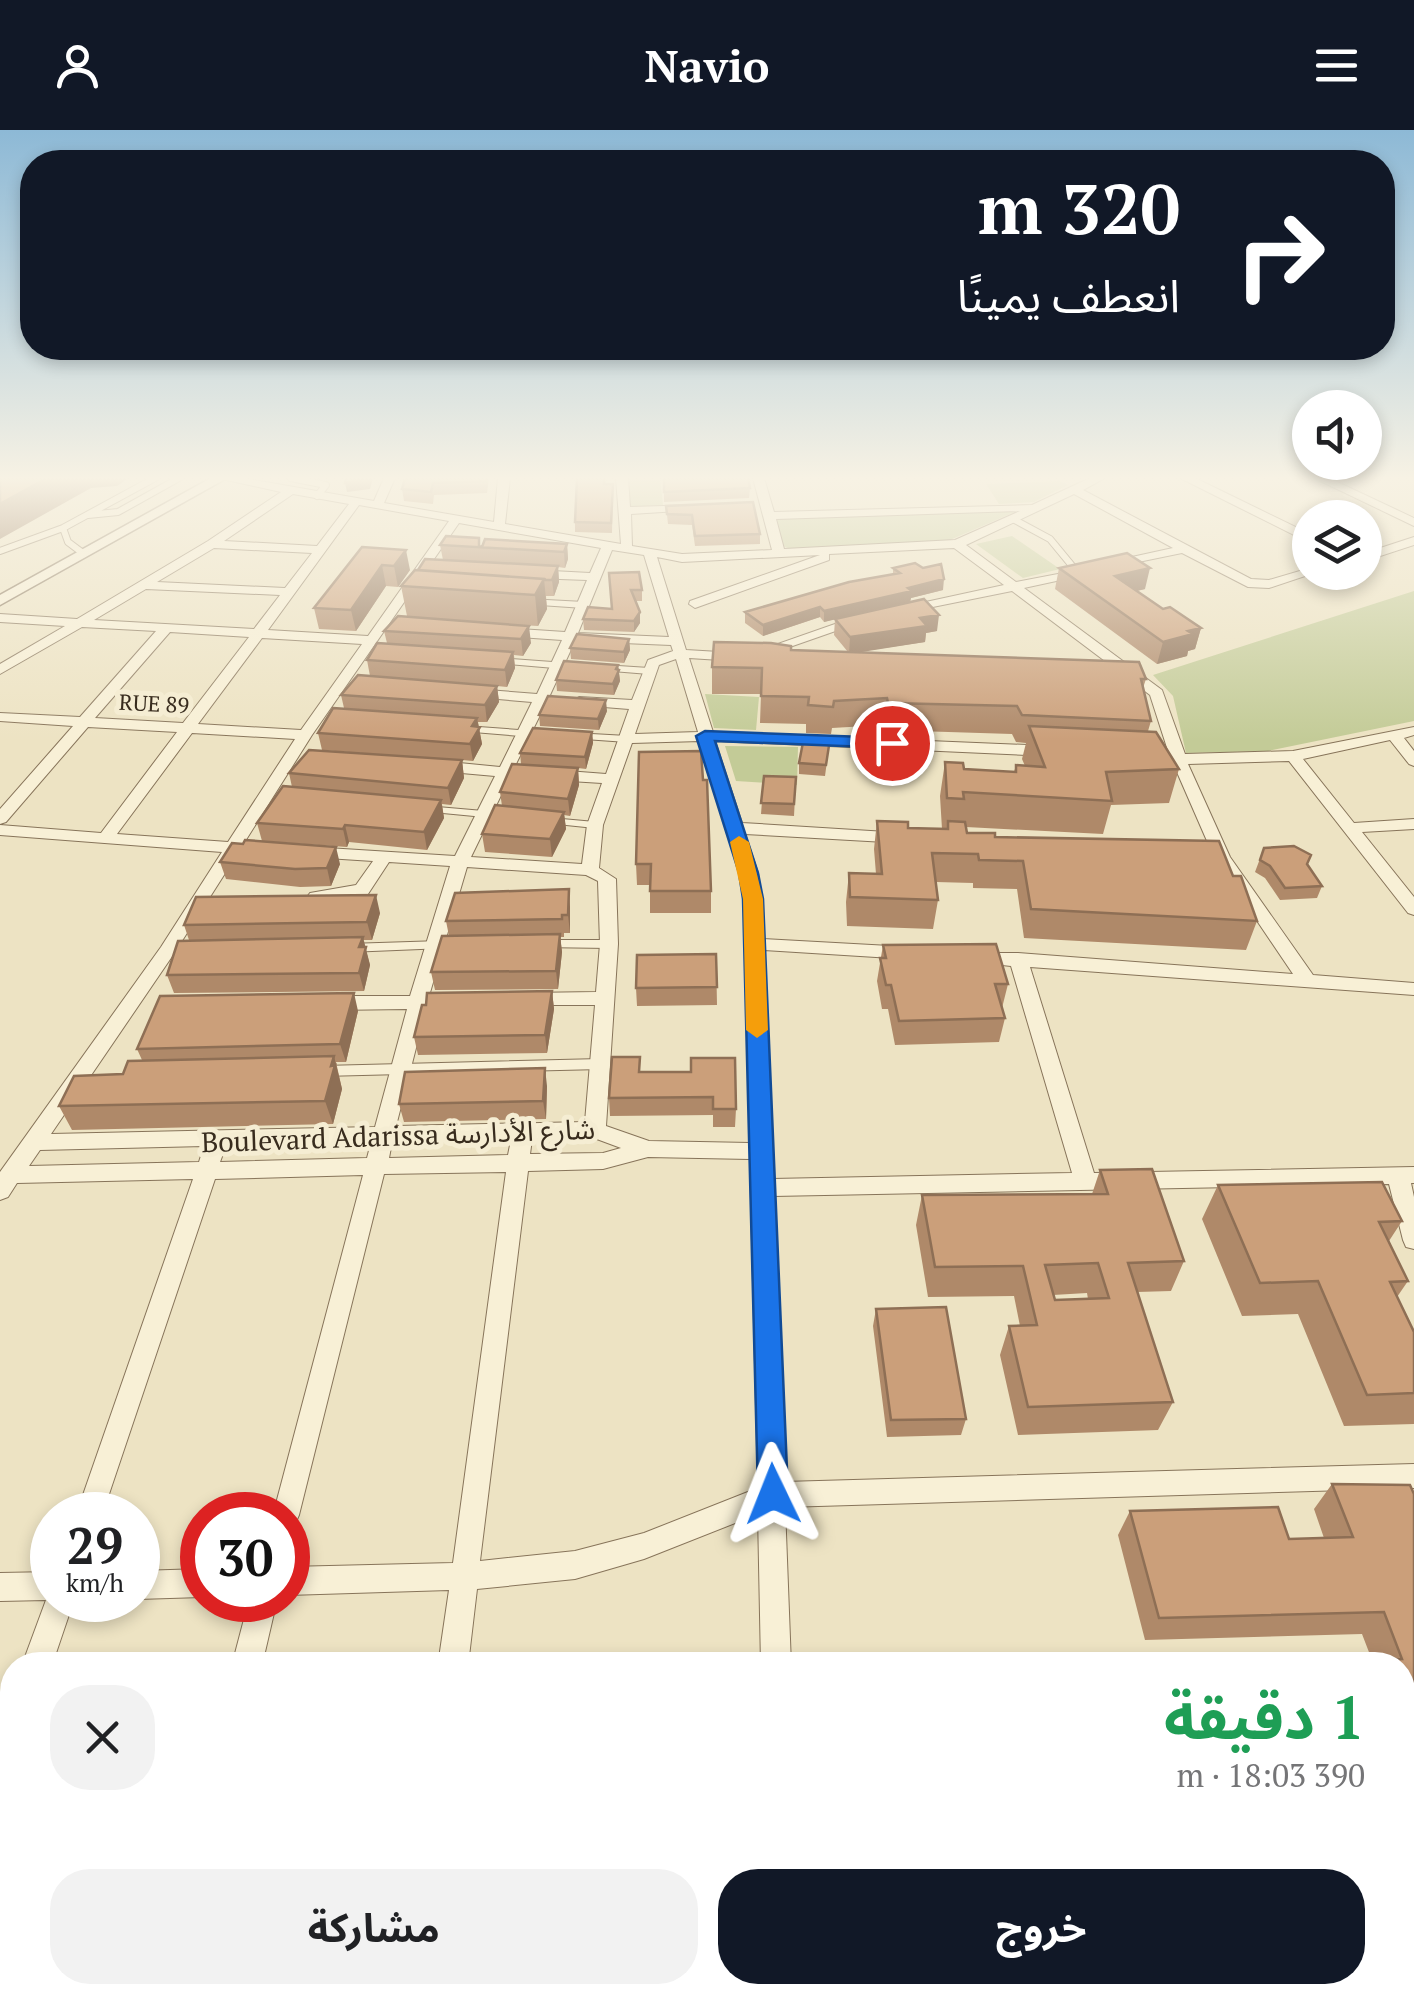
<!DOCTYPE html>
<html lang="ar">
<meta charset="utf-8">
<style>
body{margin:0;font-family:"PT Serif","Noto Sans Arabic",serif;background:#f2f2f2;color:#202124;direction:rtl;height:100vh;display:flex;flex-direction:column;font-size:38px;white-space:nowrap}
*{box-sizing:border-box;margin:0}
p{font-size:32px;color:#757577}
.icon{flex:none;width:55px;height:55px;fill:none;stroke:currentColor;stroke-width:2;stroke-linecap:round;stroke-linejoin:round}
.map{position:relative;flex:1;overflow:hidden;direction:ltr}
.panel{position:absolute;left:0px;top:1522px;width:1415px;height:352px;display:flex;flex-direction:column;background:#fff;border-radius:40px 40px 0 0;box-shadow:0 5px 15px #0003;direction:rtl}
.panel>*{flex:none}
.guide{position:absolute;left:20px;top:20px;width:1375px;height:210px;border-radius:40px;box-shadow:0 5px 15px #0003;direction:rtl;background:#111827;color:#fff;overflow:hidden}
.controls{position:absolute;left:1292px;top:260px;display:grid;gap:20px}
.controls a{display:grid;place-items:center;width:90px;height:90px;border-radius:50%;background:#fff;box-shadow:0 5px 15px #0003;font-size:50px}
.speed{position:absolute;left:30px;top:1362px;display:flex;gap:20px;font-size:50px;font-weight:700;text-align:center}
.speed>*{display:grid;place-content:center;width:130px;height:130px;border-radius:50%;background:#fff;box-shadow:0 5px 15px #0003;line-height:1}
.speed small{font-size:25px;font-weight:400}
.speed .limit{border:15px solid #d22;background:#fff;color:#111}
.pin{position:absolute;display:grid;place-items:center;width:85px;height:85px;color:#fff;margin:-42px;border:5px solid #fff;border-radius:50%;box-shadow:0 2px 10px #0007}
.me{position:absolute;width:110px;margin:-55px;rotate:358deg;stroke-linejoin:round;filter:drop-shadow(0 0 8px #0008)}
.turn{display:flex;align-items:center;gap:35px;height:210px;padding:0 50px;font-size:45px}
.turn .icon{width:130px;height:130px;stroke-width:2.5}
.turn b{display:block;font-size:70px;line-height:85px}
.round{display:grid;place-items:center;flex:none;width:105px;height:105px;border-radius:40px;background:#f2f2f2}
.headline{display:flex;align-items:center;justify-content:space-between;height:170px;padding:0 50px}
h1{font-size:60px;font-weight:700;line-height:75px;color:#1e9e55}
.button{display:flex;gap:20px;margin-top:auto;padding:20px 50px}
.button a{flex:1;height:115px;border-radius:40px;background:#111827;color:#fff;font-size:40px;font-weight:700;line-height:115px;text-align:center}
.button a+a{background:#f2f2f2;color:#202124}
header{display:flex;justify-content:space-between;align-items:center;height:130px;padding:0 50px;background:#111827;color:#fff;font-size:45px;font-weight:700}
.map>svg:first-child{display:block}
</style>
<header><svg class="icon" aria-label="menu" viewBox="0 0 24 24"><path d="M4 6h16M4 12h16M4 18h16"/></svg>Navio<svg class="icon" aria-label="person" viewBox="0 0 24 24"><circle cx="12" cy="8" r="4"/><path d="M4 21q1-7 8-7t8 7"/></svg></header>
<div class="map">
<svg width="1414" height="1873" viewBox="0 0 1414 1873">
<rect width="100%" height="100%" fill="#ede3c3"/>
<path fill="#c3cb97" d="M628,348H660L663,375L629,377Z
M1060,351L1068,355L1034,372L999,374L986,354Z
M1017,381L950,410L790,419L783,416L775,389Z
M1012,406L1060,439L1023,448L976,414Z
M1414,461V591L1268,621L1186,623L1173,566L1153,545Z
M705,564L759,567L756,600L714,598Z
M725,616L798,617L797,655L736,651Z"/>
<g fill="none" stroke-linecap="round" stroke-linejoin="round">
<g stroke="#87745a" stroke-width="8">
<path id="service" d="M291,348L326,355L317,366
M88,385L118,382L179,348
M1013,389L1050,409L1078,443
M63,398L68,412L84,424
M0,421L63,398L155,348"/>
</g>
<g stroke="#87745a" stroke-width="2">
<path id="pedestrian" d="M528,469L584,472L588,475L584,478L525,474V470Z
M498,528L566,533L571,536L566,539L495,533V529Z
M603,535L649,538L654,541L649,544L600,540L598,538Z
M465,596L533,601L538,604L533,607L461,601L460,599Z
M574,603L627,606L632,609L627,612L570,608L569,606Z
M426,676L495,682L501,685L495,688L422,681V677Z
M551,688L595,692L601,695L595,698L547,693L545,691Z
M543,810H609L615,814L609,818L539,817L537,814Z
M441,811L447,815L445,818L348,822L342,818L348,814Z
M601,929L608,934L601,939L323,946L316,941L323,936Z"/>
</g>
<g stroke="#87745a" stroke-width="2">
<path id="minor" d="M217,348H243L374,371L384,348H395L384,373L494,392L498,348H510L505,394L621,414L616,348H628L630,377L698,375V379L694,380L631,384L632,416L682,424L772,420L753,348H764L774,382L1032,375L1090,348H1105L1083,360L1251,449L1269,450L1310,438V442H1317L1269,458L1248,457L1182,423L1109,438V432L1173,418L1074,364L966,415L1016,452L1084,439V445L1024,458L1162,560L1185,624L1293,621L1414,597V605L1404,608L1414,621V636L1409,634L1390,610L1303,629L1354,693L1414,689V699L1362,702L1414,767V785L1408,783L1289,631L1188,634L1230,727L1313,845L1414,853V865L1030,837L1094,1043L1414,1037V1053H1411L1414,1067V1119L1406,1117L1403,1110L1389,1054L773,1066L784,1352L1414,1334V1358L785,1377L791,1535H761L758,1384L644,1429L575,1449L477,1459L468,1535H438L449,1460L288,1465V1437L453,1433L506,1042L384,1044L299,1385L295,1394L288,1397V1385H273L363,1045L215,1049L102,1385H76L193,1049L17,1053L8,1067L0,1070V1042L161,817L222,722L0,705V695L101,703L177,602L88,597L6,692L0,694V679L73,596L0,591V583L80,587L156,501L82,497L0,544V534L65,496L0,492V484L77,489L208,411L281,362ZM293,364L349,374L317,416L224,411ZM359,375L449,391L368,506L268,500ZM1020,381L955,410L784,419L776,389ZM459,393L601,418L590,443L533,440L527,444L533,448L587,450L565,502L503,498L496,502L503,506L562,510L537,564L474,559L467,563L474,567L532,572L500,637L439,631L431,636L439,641L495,646L455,726L311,717L303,722L311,727L373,731L356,755L310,763L307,767L316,772L368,764L389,732L450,736L410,866H333L323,873L333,880L407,879L375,997L51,1004L173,825L238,723L250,718L244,713L312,605ZM214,418L312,423L285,458L157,452ZM954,418L1004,455L898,478V484L1012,461L1150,565L1169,624L1149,623L1141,628L1149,633H1173L1214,727L1293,844L1018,823H966L963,827L966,831L1011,836L1072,1043L772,1049L764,820L908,829L917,823L908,817L763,809L758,743L745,704L903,713L911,708L903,703L742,693L715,611L1050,626L1058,621L1050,616L713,602L689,528L736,531L743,527L736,523L686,520L657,427L682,432L820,425L690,471L689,474L695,478L829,430V424ZM612,420L644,425L669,507L578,503ZM146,459L280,465L254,499L94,490ZM170,502L249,507L183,593L95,588ZM262,508L362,514L301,600L198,594ZM575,511L671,515L673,521L648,530L632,570L579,567L572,571L579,575L629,579L606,644L554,640L546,645L554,650L602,653L587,695L582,734L471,727L510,647L523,643L514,638L546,573L557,569L550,565ZM676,529L698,602L635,604L659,535ZM192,603L295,609L228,712L117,704ZM700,611L740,743L744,769L750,1013L649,1011L606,996L618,814L616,749L599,738L603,695L632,613ZM467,737L586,745L598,751L600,814L596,862L528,863L519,869L528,875H595L585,992L396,996L426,879L436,877L439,872L429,866ZM594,1008L621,1018L603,1023L530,1024L532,1009ZM511,1010L508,1025L389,1028L392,1012ZM371,1013L367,1028L220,1032L226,1016ZM204,1016L199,1032L29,1036L40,1020ZM648,1027L750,1029L758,1358L644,1403L575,1421L480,1431L528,1041L603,1039Z
M1180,348H1195L1310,404V413Z
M1314,348H1329L1414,388V396Z
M1414,407V415L1365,431V423Z
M855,487L867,490L764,526L752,523Z
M202,1439V1467L138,1469V1441Z
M52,1442V1470H74L52,1535H22L46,1470L0,1471V1443Z
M249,1470H277L262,1535H232Z
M12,1592V1650L0,1658V1600Z
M1414,1772V1804L1402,1805V1773Z
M145,1862H179L177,1873H143Z
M387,1862H421L419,1873H385Z
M767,1862H801V1873H767Z"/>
</g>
<g stroke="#87745a" stroke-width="3">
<path id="tertiary" d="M211,348H227L0,475V465Z"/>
</g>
<use href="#service" stroke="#f8f0d6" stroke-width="6"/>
<use href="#pedestrian" fill="#f8f0d6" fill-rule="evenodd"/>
<use href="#minor" fill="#f8f0d6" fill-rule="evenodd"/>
<use href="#tertiary" fill="#f8f0d6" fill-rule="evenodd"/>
</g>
<path fill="#af8969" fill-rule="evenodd" d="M405,348H489L487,363L434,365L433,374L404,371L402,359Z
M664,348L750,358L749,368L664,372Z
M605,354H613L612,403L575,402V392Z
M666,376L760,404V414L695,416L692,395L668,394Z
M567,414L568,429L565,438L558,437L559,452L554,466H546L547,479L538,496L472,492L531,513L523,526L514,525L515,538L507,557L497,556L499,572L487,592H478L482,614L473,631L462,630L464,648L451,675L442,674L444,688L427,720L349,712L347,717L262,711L257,693L292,657L289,643L456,630L322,620L318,603L344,578L341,565L370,546L367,530L387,513L384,501L407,486L401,456L418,440L443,430L440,415L480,417Z
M362,417L410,440L398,457L386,456L356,501L319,499L314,478Z
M893,438L943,460L911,468L910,472L937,501L926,503L925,512L857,522L1146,549L1143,558L1151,591L1148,601L1179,639L1169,673L1111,675L1103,704L966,697L967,703L1233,746L1257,791L1246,820L1024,808L1017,759L973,758V753L936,752L938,770L933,799L847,796L846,772L849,743L876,744L874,719L877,691L908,698L942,699L940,666L945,632L964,639L1014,642L1016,635L1025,636L1022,629L1026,613L1016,612L1012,604L885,600L884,595L832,598L831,604L806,603V594L760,593L761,564H712V537L791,520L848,522L834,505L835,489L824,492L820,487L763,506L745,493V482L893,444Z
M1059,438L1145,459L1137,461L1163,479L1201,498L1195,519L1188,521L1187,526L1157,534L1055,459Z
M609,443L642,460V471H635L640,482V493L634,502L584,500L583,489L612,479Z
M629,509L630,520L624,533L571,529L570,518Z
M618,535L620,551L614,565L557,561L556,550Z
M607,581L599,600L540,596L539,585Z
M592,602L593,613L586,639L578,638L579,655L570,686L564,685L566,699L552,727L485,722L482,704L502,676L500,662L521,634L520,623Z
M830,609L825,646L799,644V633Z
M639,622L711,761V783H650V755H637L636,734Z
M764,646L796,647L794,686L761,684Z
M1264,718L1307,735L1322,756L1317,768L1280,770L1265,748L1255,742Z
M220,732L340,734L331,756L300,757L226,749Z
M570,777V803H564V807H560L562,822L558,859L435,860L431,842L449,806L446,791Z
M380,783L372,810H363L370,835L364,861L174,863L167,845L189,810L184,795Z
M883,815L1008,854L1002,878L1005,888L999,912L895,915L888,879H882L877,851Z
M716,824L717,875L637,876L636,858Z
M552,861L554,879L547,923L418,925L414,907Z
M358,881L346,932H336L342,959L333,994L72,1000L59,976L123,944L142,930L137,919Z
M640,927V942H691L736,979L735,997H713V985L610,986L609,968Z
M547,956L546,989L404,992L399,974Z
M1100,1040L1184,1131L1171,1161L1137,1162L1173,1272L1158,1300L1018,1305L1000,1225L1009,1196H1020L1014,1166L928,1167L916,1095L922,1065L1092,1064ZM1087,1163L1088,1169L1055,1170L1053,1165Z
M1218,1055L1402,1091L1389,1111L1408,1151L1397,1167L1414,1202V1294L1344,1296L1298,1184L1242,1186L1202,1089Z
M876,1179L966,1289L961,1305L887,1307L873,1196Z
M1332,1354L1414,1364V1719L1402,1720V1535H1321L1325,1531L1372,1530L1362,1504L1145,1510L1118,1405L1130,1381L1289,1409L1324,1408L1314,1379Z"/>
<path fill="#8e6f55" d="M47,348H129L117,356L91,358L0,409V374Z
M369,348H373L370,359L347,362L345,353Z
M567,414L568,429L565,438L564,422Z
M406,420L410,440L398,457L394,436Z
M382,435L386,456L356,501L351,480Z
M558,436L559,452L554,466L552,450Z
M1150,438L1145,459L1110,467L1115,446Z
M544,449L547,479L538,496L535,465Z
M944,449L943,460L911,468L910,472L824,492V481Z
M820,477V487L763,506V495Z
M640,482V493L634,502V491Z
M939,485L937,501L926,503L925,512L849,524L850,507L920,488Z
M529,496L531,513L523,526L521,509Z
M1201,498L1195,519L1188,521L1187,526L1157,534L1163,512L1188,501Z
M629,509L630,520L624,533V522Z
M513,522L515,538L507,557L505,540Z
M618,535L620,551L614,565L613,554Z
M497,556L499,572L487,592L485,575Z
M606,570L607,581L599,600L598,589Z
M477,588L482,614L473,631L470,614L472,596Z
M592,602L593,613L586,639L585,627Z
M462,630L464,648L451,675L448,658Z
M578,638L579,655L570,686L568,669Z
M441,670L444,688L427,720L424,702Z
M564,682L566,699L552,727L550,709Z
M345,695L349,712L347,717L343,699Z
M336,717L340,734L331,756L327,738Z
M569,759L570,777V803L568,785Z
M376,765L380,783L372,810L367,792Z
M560,804L562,822L558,859L556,841Z
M363,807L370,835L364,861L359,843V817Z
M552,861L554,879L547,923L545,905Z
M354,863L358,881L346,932L340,914Z
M334,926L342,959L333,994L325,971Z
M545,938L547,956L546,989L543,971Z"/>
<path fill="#cb9f7a" stroke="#8e6f55" stroke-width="2.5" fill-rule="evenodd" d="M0,348H47L0,374Z
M346,348H369L345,353Z
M405,348H486V351L433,353L431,362L402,359Z
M577,348H604V354H613L611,393L575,392Z
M664,348H748L750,358L664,362Z
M753,372L760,404L695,406L692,385L667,384L666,376Z
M446,406L479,408V416L482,417L485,409L567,414L564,422L440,415Z
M362,417L406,420L394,436L382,435L351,480L314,478Z
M1127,423L1150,438L1115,446L1163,479L1170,477L1201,498L1188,501L1193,504L1163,512L1059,438Z
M425,429L558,436L552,450H544V449L418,440Z
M915,433L923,438L941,434L944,449L908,458L912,461L824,481L820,477L763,495L745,482L849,452L900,443L893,438Z
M415,440L544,449L535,465L401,456Z
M639,442L642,460H631L640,482L634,491L583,489L588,477L612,479L609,443Z
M924,469L939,485L920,488L927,496L850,507L835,489Z
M398,486L529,496L521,509L384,501Z
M577,504L629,509L624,522L570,518Z
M714,512L771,513L791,516V520L1139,532L1146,549H1141L1151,591L1022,585L1017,576L888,573L887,568L834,571L833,577L808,575L809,567L761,566L762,538L712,537Z
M377,513L513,522L505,540L367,530Z
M564,531L618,535L616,539L619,540L613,554L556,550Z
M358,545L497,556L485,575L341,565Z
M548,566L606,570L598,589L539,585Z
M333,578L477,588L472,596L480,597L470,614L318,603Z
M1029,596L1156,602L1179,639L1106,642L1112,671L963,662L964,669L947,668L945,632L963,633L964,639L1016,642V635L1045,637Z
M533,598L592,602L585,627L520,623Z
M804,607L830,609L826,635L799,633Z
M309,620L462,630L448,658L289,643Z
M701,621L703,650H707L711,761H650L651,734H636L639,622Z
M512,634L578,638L568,669L500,662Z
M764,646L796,647L794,674L761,673Z
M283,656L441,670L424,702L345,695L343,699L257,693Z
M495,675L564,682L550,709L482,704Z
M877,691L908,692V698L948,699V691L965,692L967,703H995V707L1219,711L1233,746H1241L1257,791L1031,779L1023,731L979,730L978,724L932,723L938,770L850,767L849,743L882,744Z
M245,710L336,717L327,738L295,739L220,732L232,713L243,714Z
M1294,716L1311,725L1307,734L1322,756L1285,758L1270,736L1260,730L1264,718Z
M569,759L568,785H562V789L446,791L455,763Z
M376,765L367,792L184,795L196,767Z
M560,804L556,841L431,842L442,806Z
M363,807L359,817H366L359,843L167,845L178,811Z
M996,814L1008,854H995L1005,888L899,891L891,855H886L880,828H886L883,815Z
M716,824L717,857L636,858L637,825Z
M552,861L545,905L414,907L422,875H426L427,863Z
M354,863L340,914L137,919L160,866Z
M334,926L331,936L335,935L325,971L59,976L74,946L123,944L128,931Z
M612,927H640L639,942H691V928H735L736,979H713V967L609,968Z
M545,938L543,971L399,974L405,942Z
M1152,1039L1184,1131L1128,1133L1173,1272L1028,1277L1009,1196L1037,1195L1023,1136L935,1137L922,1065L1108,1064L1100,1040ZM1098,1133L1109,1168L1055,1170L1045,1135Z
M1382,1052L1402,1091L1379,1092L1408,1151L1390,1152L1414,1202V1263L1367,1265L1318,1151L1260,1153L1218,1055Z
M946,1177L966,1289L891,1290L876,1179Z
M1332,1354L1410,1355L1414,1364V1704H1402V1535H1326L1325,1531L1402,1529L1384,1482L1159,1488L1130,1381L1278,1377L1289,1409L1353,1407Z"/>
<linearGradient id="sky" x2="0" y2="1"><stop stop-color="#8db9d6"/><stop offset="0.57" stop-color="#f7f2e4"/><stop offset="1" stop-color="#f7f2e4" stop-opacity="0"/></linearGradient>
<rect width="1414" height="611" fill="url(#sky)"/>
<path fill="#1a73e8" stroke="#114b97" stroke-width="2.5" d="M705,601L892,608L900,613L892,618L715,611L758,743L763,769L788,1364L783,1375L773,1379L762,1375L758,1364L743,769L739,743L696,606Z"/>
<path fill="#f59e0b" d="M739,706L749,712L763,769L768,900L757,908L746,900L743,769L730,712Z"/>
<g text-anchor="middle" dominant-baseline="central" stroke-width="10" stroke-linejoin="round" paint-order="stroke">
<g font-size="22" fill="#382c1e" stroke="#f5edd3">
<text transform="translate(154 573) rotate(3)">RUE 89</text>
</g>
<g font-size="28" fill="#382c1e" stroke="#f5edd3">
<text transform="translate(398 1005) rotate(-2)">Boulevard Adarissa شارع الأدارسة</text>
</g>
</g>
</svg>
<div class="controls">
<a><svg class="icon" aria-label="sound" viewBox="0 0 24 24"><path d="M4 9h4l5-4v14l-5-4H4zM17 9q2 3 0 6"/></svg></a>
<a><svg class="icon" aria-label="layers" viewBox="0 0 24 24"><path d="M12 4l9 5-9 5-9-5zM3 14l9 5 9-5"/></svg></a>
</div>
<div class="speed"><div>29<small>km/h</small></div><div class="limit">30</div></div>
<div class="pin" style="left:892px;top:613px;background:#d93025"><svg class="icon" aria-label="arrive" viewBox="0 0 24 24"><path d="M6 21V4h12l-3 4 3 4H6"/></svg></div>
<svg class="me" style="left:773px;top:1364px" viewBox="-20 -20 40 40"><path d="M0-17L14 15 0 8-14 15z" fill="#1a73e8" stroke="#fff" stroke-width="4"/></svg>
<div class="guide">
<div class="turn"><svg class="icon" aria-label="right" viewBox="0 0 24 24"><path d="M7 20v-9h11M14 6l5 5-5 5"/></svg><div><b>320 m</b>انعطف يمينًا</div></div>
</div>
<section class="panel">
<div class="headline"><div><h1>1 دقيقة</h1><p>390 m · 18:03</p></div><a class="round"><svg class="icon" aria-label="close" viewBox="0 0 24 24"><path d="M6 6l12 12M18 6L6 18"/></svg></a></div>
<div class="button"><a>خروج</a><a>مشاركة</a></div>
</section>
</div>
